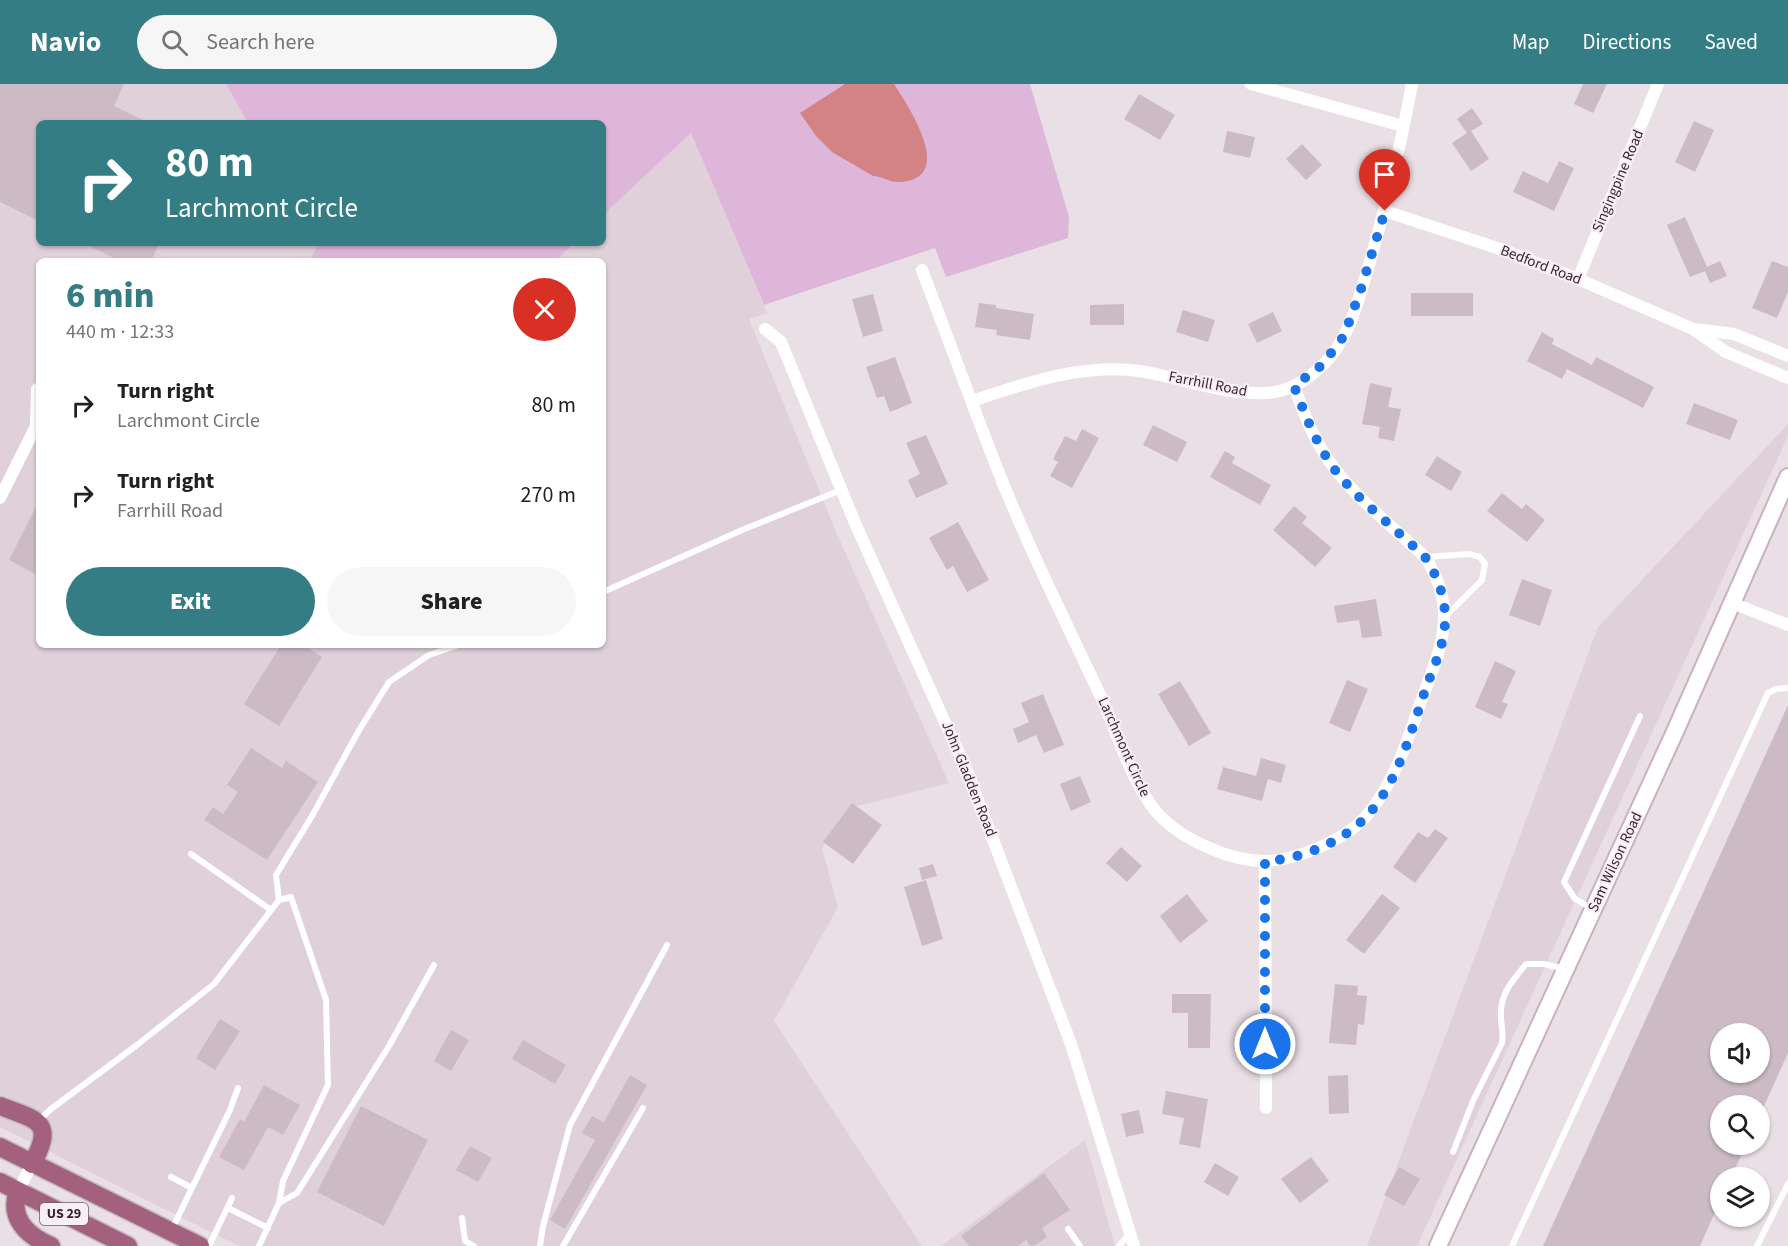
<!DOCTYPE html>
<meta charset="utf-8">
<style>
body{margin:0;font-family:"Source Sans 3",sans-serif;background:#f6f6f6;color:#202124;height:100vh;display:flex;flex-direction:column;font-size:22px;white-space:nowrap}
*{box-sizing:border-box;margin:0}
p{font-size:20px;color:#757577}
.icon{flex:none;width:33px;height:33px;fill:none;stroke:currentColor;stroke-width:2;stroke-linecap:round;stroke-linejoin:round}
.map{position:relative;flex:1;overflow:hidden}
.sheet{position:absolute;left:36px;top:174px;width:570px;height:390px;display:flex;flex-direction:column;background:#fff;border-radius:9px;box-shadow:0 2px 4px #0004}
.sheet>*{flex:none}
.top-card{position:absolute;left:36px;top:36px;width:570px;height:126px;border-radius:9px;box-shadow:0 2px 4px #0004;background:#357d84;color:#fff;overflow:hidden}
.fabs{position:absolute;left:1710px;top:939px;display:grid;gap:12px}
.fabs a{display:grid;place-items:center;width:60px;height:60px;border-radius:50%;background:#fff;box-shadow:0 2px 4px #0004;font-size:30px}
.pin{position:absolute;display:grid;place-items:center;width:51px;height:51px;color:#fff;margin:-62px -26px;border-radius:50% 50% 50% 0;rotate:-45deg;box-shadow:0 0 6px #0007}
.pin .icon{rotate:45deg}
.me{position:absolute;width:66px;margin:-33px;rotate:0deg;stroke-linejoin:round;filter:drop-shadow(0 0 4px #0008)}
.turn{display:flex;align-items:center;gap:21px;height:126px;padding:0 30px;font-size:27px}
.turn .icon{width:78px;height:78px;stroke-width:2.5}
.turn b{display:block;font-size:42px;line-height:51px}
.round{display:grid;place-items:center;flex:none;width:63px;height:63px;border-radius:32px;background:#f6f6f6}
.summary{display:flex;align-items:center;justify-content:space-between;height:102px;padding:0 30px}
h1{font-size:36px;font-weight:800;line-height:45px;color:#357d84}
.button{display:flex;gap:12px;margin-top:auto;padding:12px 30px}
.button a{flex:1;height:69px;border-radius:36px;background:#357d84;color:#fff;font-size:24px;font-weight:800;line-height:69px;text-align:center}
.button a+a{background:#f6f6f6;color:#202124}
ul{padding:0;list-style:none}
li{display:flex;align-items:center;gap:18px;height:90px;padding:0 30px}
li div{flex:1}
li b{display:block;font-size:22px}
li em{font-style:normal}
header{display:flex;align-items:center;gap:36px;box-sizing:border-box;height:84px;padding:0 30px;background:#357d84;color:#fff}
header strong{font-size:28px}
nav{display:flex;gap:33px;margin-inline-start:auto;font-size:21px}
.search{width:420px;height:54px;background:#f6f6f6;display:flex;align-items:center;gap:15px;box-sizing:border-box;padding:0 21px;border-radius:33px;color:#757577;font-size:22px}
.map>svg:first-child{display:block}
</style>
<header>
<strong>Navio</strong>
<div class="search"><svg class="icon" aria-label="search" viewBox="0 0 24 24"><circle cx="10" cy="10" r="6"/><path d="M15 15l6 6"/></svg>Search here</div>
<nav><a>Map</a><a>Directions</a><a>Saved</a></nav>
</header>
<div class="map">
<svg width="1788" height="1162" viewBox="0 0 1788 1162">
<rect width="100%" height="100%" fill="#ebdfe6"/>
<path fill="#dfd0d9" d="M0,0H226L248,39H39V159H316L317,162L310,177H39V561H603V177H553L573,159H603V131L691,49L767,229L749,235L836,448L949,699L854,723L822,764L838,823L774,937L922,1162H239L0,1043Z
M1788,340V352L1417,1162H1367L1598,543Z
M1085,1056L1115,1162H941Z"/>
<path fill="#deb6da" d="M226,0H1030L1069,133L1068,154L946,193L935,164L764,221L691,49L603,131V39H248Z
M316,159H574L555,177H310L317,162Z"/>
<path fill="#d48385" d="M845,0H894C909,23 957,95 900,98C889,99 883,92 873,92L832,68L816,52L800,29Z"/>
<path fill="#ccbbc5" fill-rule="evenodd" d="M0,0H124L114,22L149,39H39V137L0,118Z
M1583,0H1607L1593,29L1574,20Z
M1139,10L1175,31L1160,56L1124,35Z
M1472,24L1483,40L1471,47L1489,75L1471,87L1452,59L1467,49L1457,35Z
M1694,37L1714,46L1695,88L1675,78Z
M1227,47L1255,53L1250,74L1223,68Z
M1302,60L1322,81L1306,96L1286,75Z
M1559,77L1574,84L1554,127L1513,108L1523,87L1548,99Z
M1685,133L1707,183L1720,177L1727,192L1710,199L1705,187L1690,193L1667,141Z
M83,159H159L151,177H120Z
M1772,177L1788,183V208L1777,234L1752,224Z
M1411,209H1473V232H1411Z
M873,210L883,247L863,253L852,215Z
M979,219L996,221V224L1034,230L1030,256L996,251L997,246L975,243Z
M1124,220V241H1090V221Z
M1183,226L1215,236L1208,258L1176,248Z
M1273,228L1282,247L1257,259L1248,240Z
M1542,248L1554,255L1552,260L1592,281L1596,273L1654,303L1643,324L1567,285L1562,295L1527,277Z
M895,273L912,319L890,328L884,312L877,314L866,283Z
M1370,299L1392,304L1388,323L1401,325L1394,357L1378,354L1380,343L1362,340Z
M1694,319L1738,336L1730,356L1686,340Z
M1153,341L1187,358L1177,378L1143,361Z
M1082,345L1099,354L1072,404L1050,392L1058,378L1053,375L1065,352L1076,357Z
M926,351L948,400L916,414L908,396L920,390L906,359Z
M1225,367L1235,373L1232,379L1271,401L1260,421L1210,393Z
M1437,372L1462,388L1451,407L1425,391Z
M1502,409L1522,425L1526,420L1545,436L1527,458L1487,427Z
M39,417V492L9,476Z
M1294,422L1307,433L1302,439L1332,464L1315,483L1273,446Z
M958,438L989,496L967,508L953,482L947,486L929,454Z
M1522,495L1552,506L1540,542L1509,531Z
M1376,515L1382,552L1362,554L1359,536L1337,539L1334,522Z
M281,561H304L322,573L279,642L244,620Z
M1495,577L1516,587L1502,618L1508,620L1501,635L1475,623Z
M1347,596L1368,605L1350,648L1329,639Z
M1180,597L1211,649L1189,662L1158,610Z
M1043,610L1064,661L1044,669L1036,651L1018,659L1013,645L1029,638L1021,619Z
M1788,621V969L1764,1022H1720V1060H1746L1731,1094H1720V1117L1700,1162H1543ZM1720,950H1760V988H1720Z
M251,664L282,684L286,677L318,698L267,776L204,736L213,723L223,730L238,708L227,701Z
M1261,674L1286,681L1281,699L1268,695L1262,717L1217,705L1223,683L1256,692Z
M1080,692L1091,718L1071,727L1060,700Z
M852,719L882,741L853,780L823,758Z
M1435,745L1448,754L1415,799L1393,783L1418,748L1428,754Z
M1121,763L1142,782L1127,798L1106,779Z
M933,780L937,792L922,796L919,784Z
M926,796L943,855L922,862L904,803Z
M1187,810L1208,837L1180,859L1160,832Z
M1382,810L1400,824L1364,870L1346,856Z
M1335,900L1358,902L1357,911L1367,912L1364,941L1358,940L1356,961L1329,959Z
M1172,910H1211L1210,964H1188V929H1172Z
M220,935L240,947L215,986L196,974Z
M451,946L469,956L451,987L434,977Z
M523,956L566,981L555,1000L512,975Z
M630,991L647,1001L565,1145L550,1136L595,1056L582,1049L592,1032L604,1038Z
M1348,991L1349,1029L1329,1030L1328,992Z
M264,1001L300,1021L283,1051L268,1043L244,1086L219,1073L240,1035L244,1038Z
M1166,1007L1208,1015L1200,1064L1179,1060L1184,1034L1162,1030Z
M361,1022L428,1056L384,1142L317,1108Z
M1139,1026L1144,1049L1126,1053L1121,1030Z
M470,1062L492,1074L478,1098L456,1086Z
M1311,1073L1329,1097L1300,1119L1281,1095Z
M1215,1079L1239,1093L1228,1112L1204,1098Z
M1399,1083L1420,1095L1404,1122L1384,1111Z
M1044,1089L1070,1126L1042,1144L1047,1153L1034,1162H1030L1026,1156L1018,1162H969L961,1152Z"/>
<g fill="none" stroke-linecap="round" stroke-linejoin="round">
<g stroke="#cbb1bf" stroke-width="20">
<path id="secondary" d="M1438,1162L1673,652L1788,393"/>
</g>
<g stroke="#c4bcc0" stroke-width="21">
<path id="primary" d="M0,1022C37,1036 56,1037 32,1080
M0,1063L200,1162
M0,1098L128,1162
M18,1107C8,1135 28,1152 51,1162"/>
</g>
<path stroke="#fff" stroke-width="6" d="M1426,473L1470,470L1480,473L1485,480L1482,496L1446,532
M603,508L742,446L841,406
M191,770L271,826
M279,816L276,791L312,732L358,648L389,598L429,571L459,561
M1593,825L1575,815L1564,798L1640,632
M38,1037L51,1025L137,961L214,900L279,816L291,813L326,916L328,1001L283,1097L279,1119L259,1162
M1453,1068L1473,1017L1502,959C1504,948 1500,938 1501,926C1502,907 1515,894 1526,880H1544L1565,885
M171,1093L192,1104
M279,1119L297,1109L389,962L434,881
M228,1124L268,1144
M462,1134L465,1157L474,1162
M1068,1145L1080,1162
M171,1147L230,1026L238,1004
M209,1162L232,1114
M540,1162L543,1142L570,1041L667,861
M563,1162L643,1024
M1119,1162L1130,1149
M1512,1162L1768,609L1776,605L1788,604
M1757,1162L1788,1100"/>
<path stroke="#fff" stroke-width="12" d="M1251,0L1403,42
M1385,127L1506,167L1578,195L1693,245
M922,186C947,251 971,318 997,384C1027,461 1065,536 1100,611C1118,649 1133,706 1163,735C1186,757 1231,777 1264,777C1297,777 1347,755 1368,730C1394,699 1407,658 1420,620C1440,566 1460,526 1425,473C1390,440 1347,408 1322,366C1310,346 1302,324 1294,302
M1578,195L1658,0
M765,245L781,258L855,439L966,685L1071,960L1134,1162
M1788,272L1734,250L1693,245L1726,268L1788,294
M972,317C1026,299 1083,279 1140,287C1182,294 1223,311 1265,309C1298,308 1328,282 1343,254C1355,232 1362,204 1369,181C1386,121 1401,61 1412,0
M0,414L36,342L37,305
M1732,519L1788,541
M1265,777L1266,1024
M18,1107L32,1080"/>
<use href="#secondary" stroke="#fff" stroke-width="16"/>
<use href="#primary" stroke="#a3617d" stroke-width="18"/>
</g>
<g fill="none" stroke-linecap="round" stroke-linejoin="round">
<path stroke="#1a73e8" stroke-width="10" stroke-dasharray="0 18" d="M1265,960V777C1299,776 1340,759 1364,735C1397,702 1410,650 1425,607C1433,584 1446,558 1445,533C1445,511 1436,490 1425,473C1396,445 1355,414 1332,382C1315,357 1305,330 1294,302L1322,281L1344,252L1361,205L1385,127"/>
</g>
<g text-anchor="middle" dominant-baseline="central" stroke-width="4.5" stroke-linejoin="round" paint-order="stroke">
<rect fill="#f7eff5" stroke="#745d68" stroke-width="1.5" x="40" y="1119" width="48" height="22" rx="4.5"/>
<g font-size="14" font-weight="bold" fill="#3c1f2c">
<text x="64" y="1130">US 29</text>
</g>
<g font-size="15" fill="#3c1f2c" stroke="#f7eff5">
<text transform="translate(1618 97) rotate(-67)">Singingpine Road</text>
<text transform="translate(1541 181) rotate(21)">Bedford Road</text>
<text transform="translate(1208 300) rotate(11)">Farrhill Road</text>
<text transform="translate(1124 663) rotate(66)">Larchmont Circle</text>
<text transform="translate(969 695) rotate(68)">John Gladden Road</text>
<text transform="translate(1615 778) rotate(-65)">Sam Wilson Road</text>
</g>
</g>
</svg>
<div class="fabs">
<a><svg class="icon" aria-label="sound" viewBox="0 0 24 24"><path d="M4 9h4l5-4v14l-5-4H4zM17 9q2 3 0 6"/></svg></a>
<a><svg class="icon" aria-label="search" viewBox="0 0 24 24"><circle cx="10" cy="10" r="6"/><path d="M15 15l6 6"/></svg></a>
<a><svg class="icon" aria-label="layers" viewBox="0 0 24 24"><path d="M12 4l9 5-9 5-9-5zM3 14l9 5 9-5"/></svg></a>
</div>
<div class="pin" style="left:1385px;top:127px;background:#d93025"><svg class="icon" aria-label="arrive" viewBox="0 0 24 24"><path d="M6 21V4h12l-3 4 3 4H6"/></svg></div>
<svg class="me" style="left:1265px;top:960px" viewBox="-20 -20 40 40"><circle r="17" fill="#1a73e8" stroke="#fff" stroke-width="3"/><path d="M0-11L8 9 0 5-8 9z" fill="#fff"/></svg>
<div class="top-card">
<div class="turn"><svg class="icon" aria-label="right" viewBox="0 0 24 24"><path d="M7 20v-9h11M14 6l5 5-5 5"/></svg><div><b>80 m</b>Larchmont Circle</div></div>
</div>
<section class="sheet">
<div class="summary"><div><h1>6 min</h1><p>440 m · 12:33</p></div><a class="round" style="background:#d93025;color:#fff"><svg class="icon" aria-label="close" viewBox="0 0 24 24"><path d="M6 6l12 12M18 6L6 18"/></svg></a></div>
<ul>
<li><svg class="icon" aria-label="right" viewBox="0 0 24 24"><path d="M7 20v-9h11M14 6l5 5-5 5"/></svg><div><b>Turn right</b><p>Larchmont Circle</p></div><em>80 m</em></li>
<li><svg class="icon" aria-label="right" viewBox="0 0 24 24"><path d="M7 20v-9h11M14 6l5 5-5 5"/></svg><div><b>Turn right</b><p>Farrhill Road</p></div><em>270 m</em></li>
</ul>
<div class="button"><a>Exit</a><a>Share</a></div>
</section>
</div>
